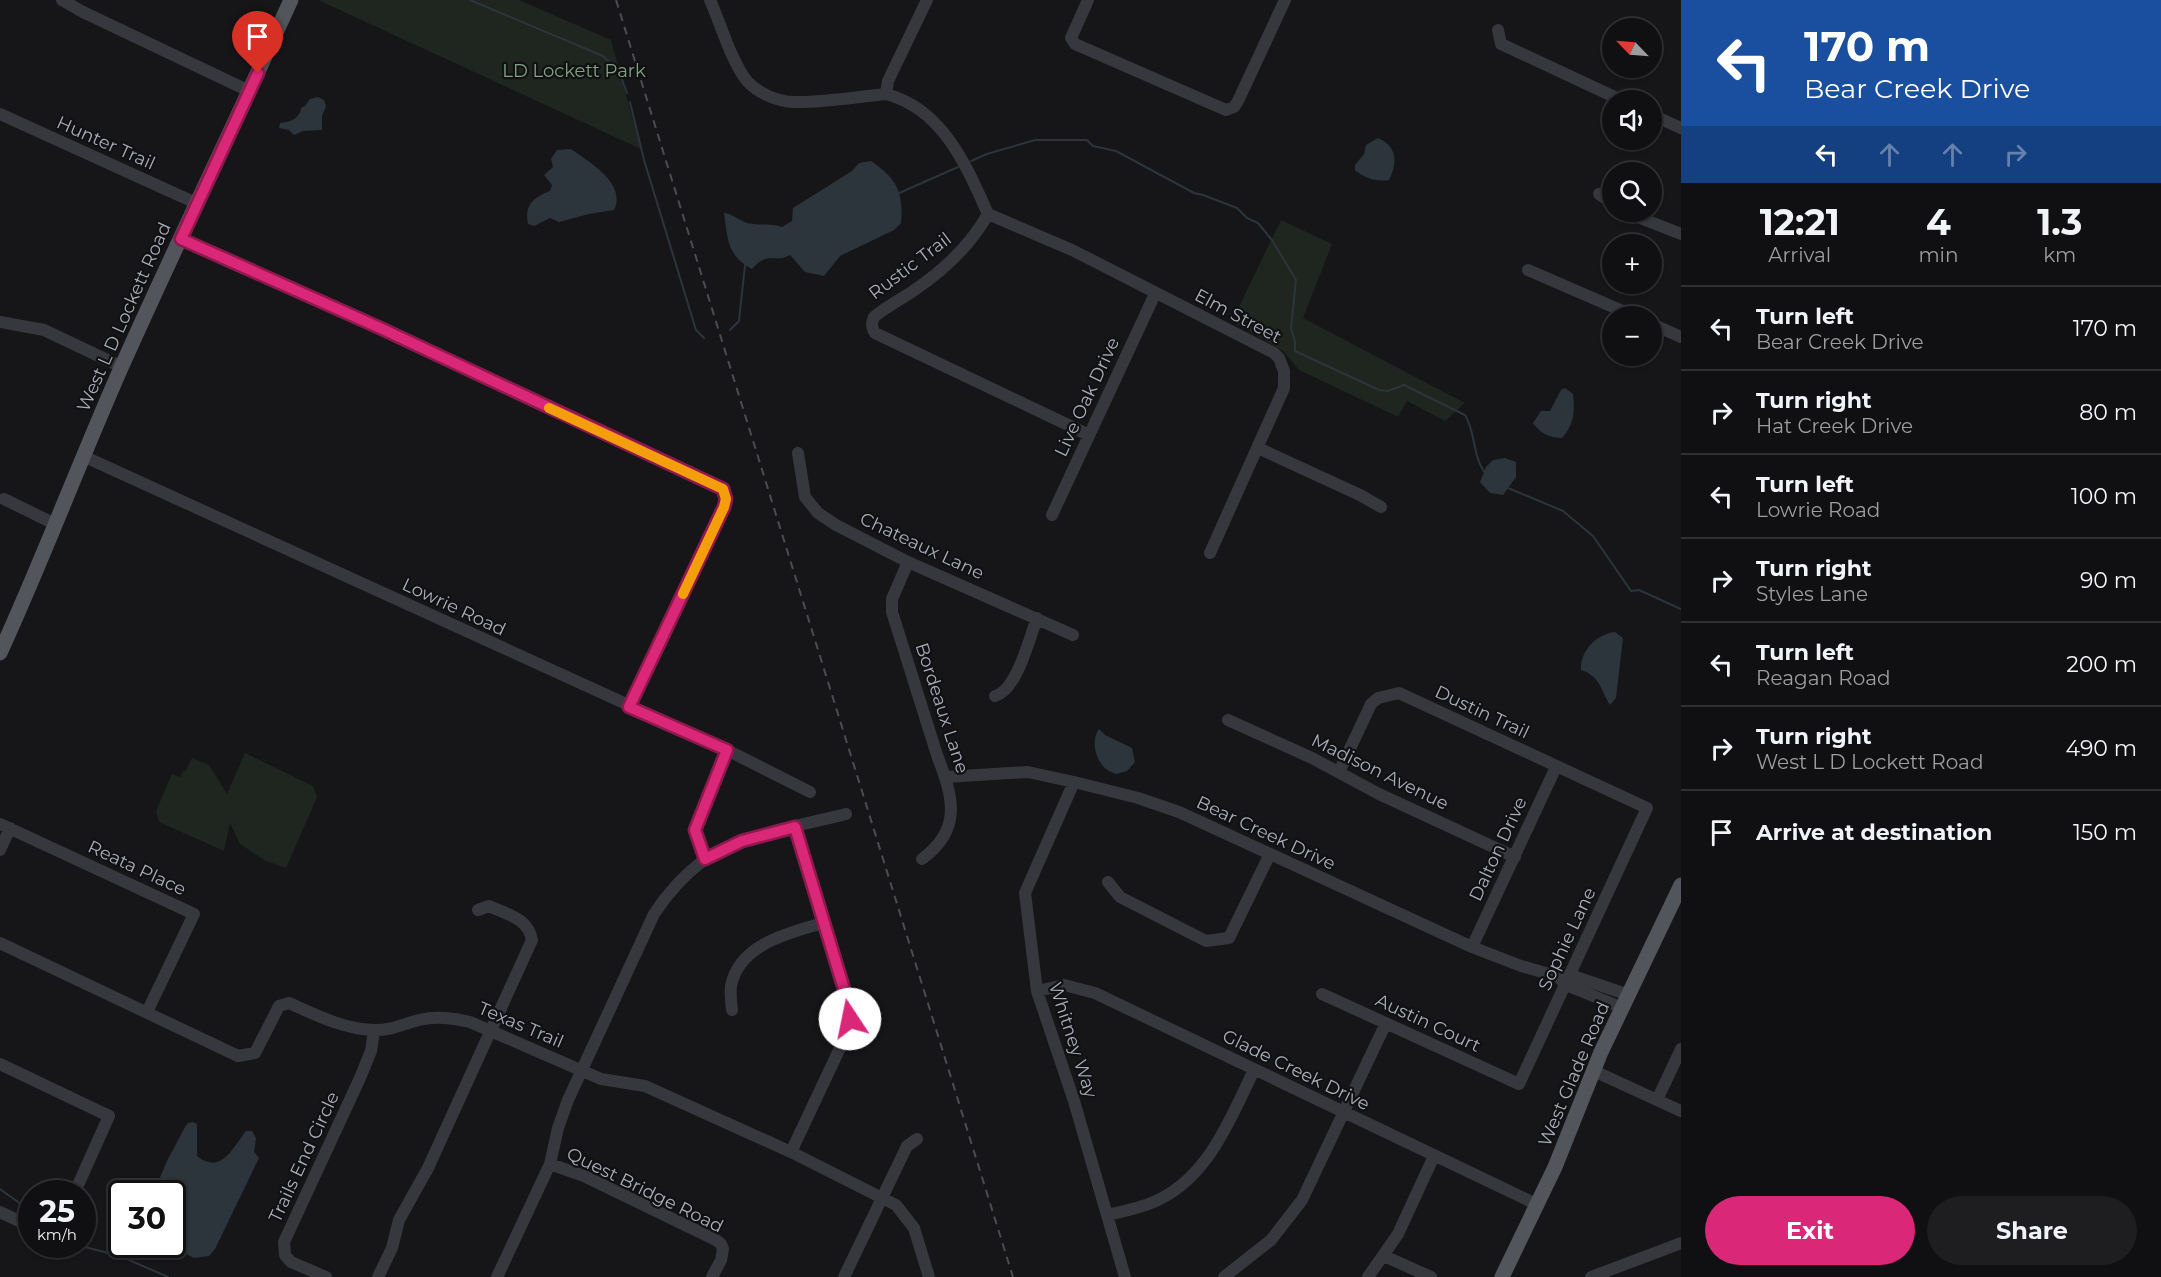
<!DOCTYPE html>
<meta charset="utf-8">
<style>
body{margin:0;font-family:Montserrat,sans-serif;background:#1e1e20;color:#f1f3f6;height:100vh;display:flex;flex-direction:column;font-size:22px;white-space:nowrap}
*{box-sizing:border-box;margin:0}
p{font-size:20px;color:#9c9d9f}
.icon{flex:none;width:33px;height:33px;fill:none;stroke:currentColor;stroke-width:2;stroke-linecap:round;stroke-linejoin:round}
.map{position:relative;flex:1;overflow:hidden}
.details{display:flex;flex-direction:column;background:#101012;width:480px}
.details>*{flex:none}
.banner{background:#1a4fa0;color:#fff;overflow:hidden}
.needle{width:39px;rotate:295deg}
.buttons{position:absolute;left:1602px;top:18px;display:grid;gap:12px}
.buttons a{display:grid;place-items:center;width:60px;height:60px;border-radius:50%;background:#101012;box-shadow:0 2px 4px #0004,0 0 0 2px #303032;font-size:30px}
.speed{position:absolute;left:18px;top:1180px;display:flex;gap:12px;font-size:30px;font-weight:700;text-align:center}
.speed>*{display:grid;place-content:center;width:78px;height:78px;border-radius:50%;background:#101012;box-shadow:0 2px 4px #0004,0 0 0 2px #303032;line-height:1}
.speed small{font-size:15px;font-weight:400}
.speed .limit{border:3px solid #111;border-radius:9px;background:#fff;color:#111}
.pin{position:absolute;display:grid;place-items:center;width:51px;height:51px;color:#fff;margin:-62px -26px;border-radius:50% 50% 50% 0;rotate:-45deg;box-shadow:0 0 6px #0007}
.pin .icon{rotate:45deg}
.me{position:absolute;width:66px;margin:-33px;rotate:349deg;stroke-linejoin:round;filter:drop-shadow(0 0 4px #0008)}
.turn{display:flex;align-items:center;gap:21px;height:126px;padding:0 24px;font-size:27px}
.turn .icon{width:78px;height:78px;stroke-width:2.5}
.turn b{display:block;font-size:42px;line-height:51px}
.lanes{display:flex;align-items:center;height:57px;padding:0 24px;background:#0003;justify-content:center;gap:30px;direction:ltr}
.lanes .off{opacity:.35}
.eta{display:flex;justify-content:space-evenly;align-items:center;height:102px;text-align:center}
.eta b{font-size:36px;font-weight:700;line-height:42px}
.primary-button{display:flex;gap:12px;margin-top:auto;padding:12px 24px}
.primary-button a{flex:1;height:69px;border-radius:36px;background:#db2777;color:#fff;font-size:24px;font-weight:700;line-height:69px;text-align:center}
.primary-button a+a{background:#1e1e20;color:#f1f3f6}
ul{padding:0;list-style:none}
li{display:flex;align-items:center;gap:18px;height:84px;padding:0 24px;border-top:2px solid #303032}
li div{flex:1}
li b{display:block;font-size:22px}
li em{font-style:normal}
main{display:flex;flex:1;min-height:0}
.map>svg:first-child{display:block}
</style>
<main>
<div class="map">
<svg width="1681" height="1277" viewBox="0 0 1681 1277">
<rect width="100%" height="100%" fill="#161618"/>
<path fill="#1e261f" d="M318,0H519L611,40L641,149Z
M1281,220L1332,244L1303,318L1465,403L1445,421L1407,401L1398,417L1299,370L1283,351L1232,321Z
M245,753L313,786L317,797L286,868L266,861L240,844L230,823L224,851L159,822L156,811L172,774L180,777L183,771L185,772L192,758L209,765L227,794Z"/>
<path fill="#2c353c" d="M318,97L324,100L326,106L322,116V130L303,131L294,135L289,130L279,128L280,123C290,122 300,119 301,108L305,106L310,99Z
M1378,138C1397,146 1398,162 1389,180C1376,182 1364,178 1355,170V165L1364,154L1366,145Z
M571,149C589,162 627,183 614,210L589,214L559,222L550,218L534,226L528,224C524,205 534,197 550,191L552,185L544,175L553,167L551,159L557,150Z
M871,161C896,178 904,192 901,223L894,230L840,256L824,276L805,272L790,255C775,264 768,250 752,269C726,255 728,238 724,213C733,214 738,220 747,223C759,226 770,223 782,227L792,221L793,208L852,171L859,163Z
M1565,388L1573,394C1575,411 1574,425 1562,438C1548,437 1541,434 1533,423L1541,411H1550L1561,390Z
M1505,458L1516,462V477L1503,495L1490,493L1480,482L1486,467L1493,460Z
M1615,632L1623,638L1616,698L1610,705C1600,689 1601,677 1581,670C1580,650 1597,634 1615,632Z
M1099,729L1105,735L1132,748L1135,762L1127,771L1116,774C1111,772 1106,770 1103,766C1095,757 1091,739 1099,729Z
M193,1122L197,1124V1156C221,1175 232,1149 246,1131H252L256,1138L254,1152L259,1158L215,1249L209,1256L194,1258L169,1245H172V1194H153L167,1161L185,1127L188,1123Z"/>
<g fill="none" stroke-linecap="round" stroke-linejoin="round">
<path stroke="#2c353c" stroke-width="2" d="M470,0L603,56L620,74L627,93
M630,102L644,160L696,330L704,338
M971,161L987,154L1035,140H1087L1093,146L1116,151L1194,193L1203,195L1237,208L1247,218L1258,223L1272,240L1296,280L1291,328L1295,342V351L1379,390L1388,391L1404,385L1465,415C1476,432 1472,457 1486,474
M897,194L958,167
M730,330L739,321L745,265
M1508,488L1563,511L1593,536L1631,591L1639,590L1681,609
M0,1189L32,1212
M77,1245L120,1256L168,1277"/>
<path stroke="#37383d" stroke-width="12" d="M62,0L83,12L249,91
M710,0C720,22 732,63 747,81C758,93 776,101 793,102C821,103 856,97 886,94C943,109 966,165 988,214C970,246 943,271 913,291C900,300 886,307 874,317C871,323 871,327 875,333L1089,435
M1088,0L1071,38L1075,44L1226,110L1234,107L1238,101L1285,0
M1498,30L1501,44L1621,100
M886,94L888,81L927,0
M0,114L198,204
M1652,115L1681,128
M1599,194L1612,203
M1625,212L1681,234
M988,214L1072,250L1274,353L1279,358L1284,371V388L1210,553
M181,239L378,328L723,489L726,499L724,507L629,707
M1528,270L1634,316
M0,322L44,330L122,367
M1652,324L1681,337
M1258,448L1360,495L1381,507
M798,453L805,497L818,513L836,525L908,562L1073,635
M83,456L727,750L810,792
M4,499L55,524
M1052,515L1155,294
M908,562L892,599V612L937,755C953,797 963,829 922,859
M995,696C1017,690 1029,639 1037,618
M1228,720L1312,758L1379,794L1515,857
M946,777L1028,772L1074,782L1138,798L1179,812L1472,947L1521,966L1559,977L1570,975L1629,995
M1074,782L1025,893L1037,991L1074,1101L1125,1277
M0,824L194,914L147,1012
M0,850L10,828
M705,859L695,830L727,750
M1108,882L1120,897L1206,941L1229,938L1270,854
M0,943L238,1056L255,1053L279,1006L289,1003C316,1015 343,1029 373,1030C390,1031 403,1024 419,1020C437,1016 452,1018 470,1022L601,1079L645,1086L791,1152L896,1205L914,1228L929,1277
M1472,947L1556,767
M1561,980L1566,985L1623,1008
M1037,991L1064,985L1095,993L1536,1204
M1322,994L1519,1084L1647,808L1399,693L1378,698L1371,704L1339,772
M732,1010C731,1002 730,994 731,986C739,944 789,933 823,923
M0,1064L109,1116L74,1194
M1594,1071L1681,1111
M1657,1100L1681,1049
M791,1152L848,1031L850,1019L847,999L795,827
M550,1164L584,1176L716,1240L721,1244L723,1249L721,1260L712,1277
M0,1212L32,1227
M1107,1215C1124,1211 1143,1208 1160,1199C1210,1174 1231,1117 1254,1070
M1384,1256L1431,1277
M326,1277L291,1262L285,1255L284,1242L360,1078L371,1051L374,1031
M378,1277L392,1248L399,1220L428,1168L532,940C528,918 508,915 489,906L478,910
M497,1277L550,1164L558,1128L568,1100L654,914C667,894 684,875 704,860C736,836 807,824 846,814
M844,1277L907,1146L917,1139
M1224,1277L1271,1240L1302,1200L1386,1023
M1368,1277L1398,1234L1434,1156
M1591,1277L1681,1243"/>
<path stroke="#53555c" stroke-width="15" d="M0,653C43,559 79,463 121,368C176,245 235,123 291,0
M1502,1277L1555,1167L1601,1052L1681,885"/>
<path stroke="#4a4c52" stroke-width="2" stroke-dasharray="8 6" stroke-linecap="butt" d="M616,0L1013,1277"/>
</g>
<g fill="none" stroke-linecap="round" stroke-linejoin="round">
<g stroke="#8e194d" stroke-width="15">
<path id="route" d="M258,73L181,239L378,327L723,489L726,499L724,507L629,707L727,750L695,830L705,859L742,841L795,827L847,999L850,1019"/>
</g>
<use href="#route" stroke="#db2777" stroke-width="10"/>
<path stroke="#f59e0b" stroke-width="10" d="M549,408L723,489L726,499L724,507L683,594"/>
</g>
<g text-anchor="middle" dominant-baseline="central" stroke-width="4.5" stroke-linejoin="round" paint-order="stroke">
<g font-size="18" fill="#7fa381" stroke="#111113">
<text x="574" y="71">LD Lockett Park</text>
</g>
<g font-size="18" fill="#a8adb8" stroke="#111113">
<text transform="translate(106 143) rotate(24)">Hunter Trail</text>
<text transform="translate(910 266) rotate(-37)">Rustic Trail</text>
<text transform="translate(1238 316) rotate(28)">Elm Street</text>
<text transform="translate(124 317) rotate(-66)">West L D Lockett Road</text>
<text transform="translate(1087 397) rotate(-65)">Live Oak Drive</text>
<text transform="translate(922 546) rotate(25)">Chateaux Lane</text>
<text transform="translate(454 607) rotate(25)">Lowrie Road</text>
<text transform="translate(942 708) rotate(72)">Bordeaux Lane</text>
<text transform="translate(1482 712) rotate(25)">Dustin Trail</text>
<text transform="translate(1380 772) rotate(26)">Madison Avenue</text>
<text transform="translate(1266 833) rotate(25)">Bear Creek Drive</text>
<text transform="translate(1498 849) rotate(-65)">Dalton Drive</text>
<text transform="translate(137 868) rotate(25)">Reata Place</text>
<text transform="translate(1567 939) rotate(-65)">Sophie Lane</text>
<text transform="translate(1428 1023) rotate(25)">Austin Court</text>
<text transform="translate(521 1025) rotate(23)">Texas Trail</text>
<text transform="translate(1073 1040) rotate(72)">Whitney Way</text>
<text transform="translate(1296 1070) rotate(26)">Glade Creek Drive</text>
<text transform="translate(1574 1074) rotate(-67)">West Glade Road</text>
<text transform="translate(304 1157) rotate(-65)">Trails End Circle</text>
<text transform="translate(645 1190) rotate(26)">Quest Bridge Road</text>
</g>
</g>
</svg>
<div class="buttons">
<a><svg class="needle" viewBox="-14 -14 28 28"><path d="M0-13l5 13h-10z" fill="#e53935"/><path d="M0 13l5-13h-10z" fill="#9c9d9f"/></svg></a>
<a><svg class="icon" aria-label="sound" viewBox="0 0 24 24"><path d="M4 9h4l5-4v14l-5-4H4zM17 9q2 3 0 6"/></svg></a>
<a><svg class="icon" aria-label="search" viewBox="0 0 24 24"><circle cx="10" cy="10" r="6"/><path d="M15 15l6 6"/></svg></a>
<a>+</a>
<a>−</a>
</div>
<div class="speed"><div>25<small>km/h</small></div><div class="limit">30</div></div>
<div class="pin" style="left:258px;top:73px;background:#d93025"><svg class="icon" aria-label="arrive" viewBox="0 0 24 24"><path d="M6 21V4h12l-3 4 3 4H6"/></svg></div>
<svg class="me" style="left:850px;top:1019px" viewBox="-20 -20 40 40"><circle r="19" fill="#fff"/><path d="M0-13L10 11 0 6-10 11z" fill="#db2777"/></svg>
</div>
<section class="details">
<div class="banner">
<div class="turn"><svg class="icon" aria-label="left" viewBox="0 0 24 24"><path d="M17 20v-9H6M10 6l-5 5 5 5"/></svg><div><b>170 m</b>Bear Creek Drive</div></div>
<div class="lanes"><svg class="icon" aria-label="left" viewBox="0 0 24 24"><path d="M17 20v-9H6M10 6l-5 5 5 5"/></svg><svg class="icon off" aria-label="ahead" viewBox="0 0 24 24"><path d="M12 20V5M6 11l6-6 6 6"/></svg><svg class="icon off" aria-label="ahead" viewBox="0 0 24 24"><path d="M12 20V5M6 11l6-6 6 6"/></svg><svg class="icon off" aria-label="right" viewBox="0 0 24 24"><path d="M7 20v-9h11M14 6l5 5-5 5"/></svg></div>
</div>
<div class="eta">
<div><b>12:21</b><p>Arrival</p></div>
<div><b>4</b><p>min</p></div>
<div><b>1.3</b><p>km</p></div>
</div>
<ul>
<li><svg class="icon" aria-label="left" viewBox="0 0 24 24"><path d="M17 20v-9H6M10 6l-5 5 5 5"/></svg><div><b>Turn left</b><p>Bear Creek Drive</p></div><em>170 m</em></li>
<li><svg class="icon" aria-label="right" viewBox="0 0 24 24"><path d="M7 20v-9h11M14 6l5 5-5 5"/></svg><div><b>Turn right</b><p>Hat Creek Drive</p></div><em>80 m</em></li>
<li><svg class="icon" aria-label="left" viewBox="0 0 24 24"><path d="M17 20v-9H6M10 6l-5 5 5 5"/></svg><div><b>Turn left</b><p>Lowrie Road</p></div><em>100 m</em></li>
<li><svg class="icon" aria-label="right" viewBox="0 0 24 24"><path d="M7 20v-9h11M14 6l5 5-5 5"/></svg><div><b>Turn right</b><p>Styles Lane</p></div><em>90 m</em></li>
<li><svg class="icon" aria-label="left" viewBox="0 0 24 24"><path d="M17 20v-9H6M10 6l-5 5 5 5"/></svg><div><b>Turn left</b><p>Reagan Road</p></div><em>200 m</em></li>
<li><svg class="icon" aria-label="right" viewBox="0 0 24 24"><path d="M7 20v-9h11M14 6l5 5-5 5"/></svg><div><b>Turn right</b><p>West L D Lockett Road</p></div><em>490 m</em></li>
<li><svg class="icon" aria-label="arrive" viewBox="0 0 24 24"><path d="M6 21V4h12l-3 4 3 4H6"/></svg><div><b>Arrive at destination</b></div><em>150 m</em></li>
</ul>
<div class="primary-button"><a>Exit</a><a>Share</a></div>
</section>
</main>
